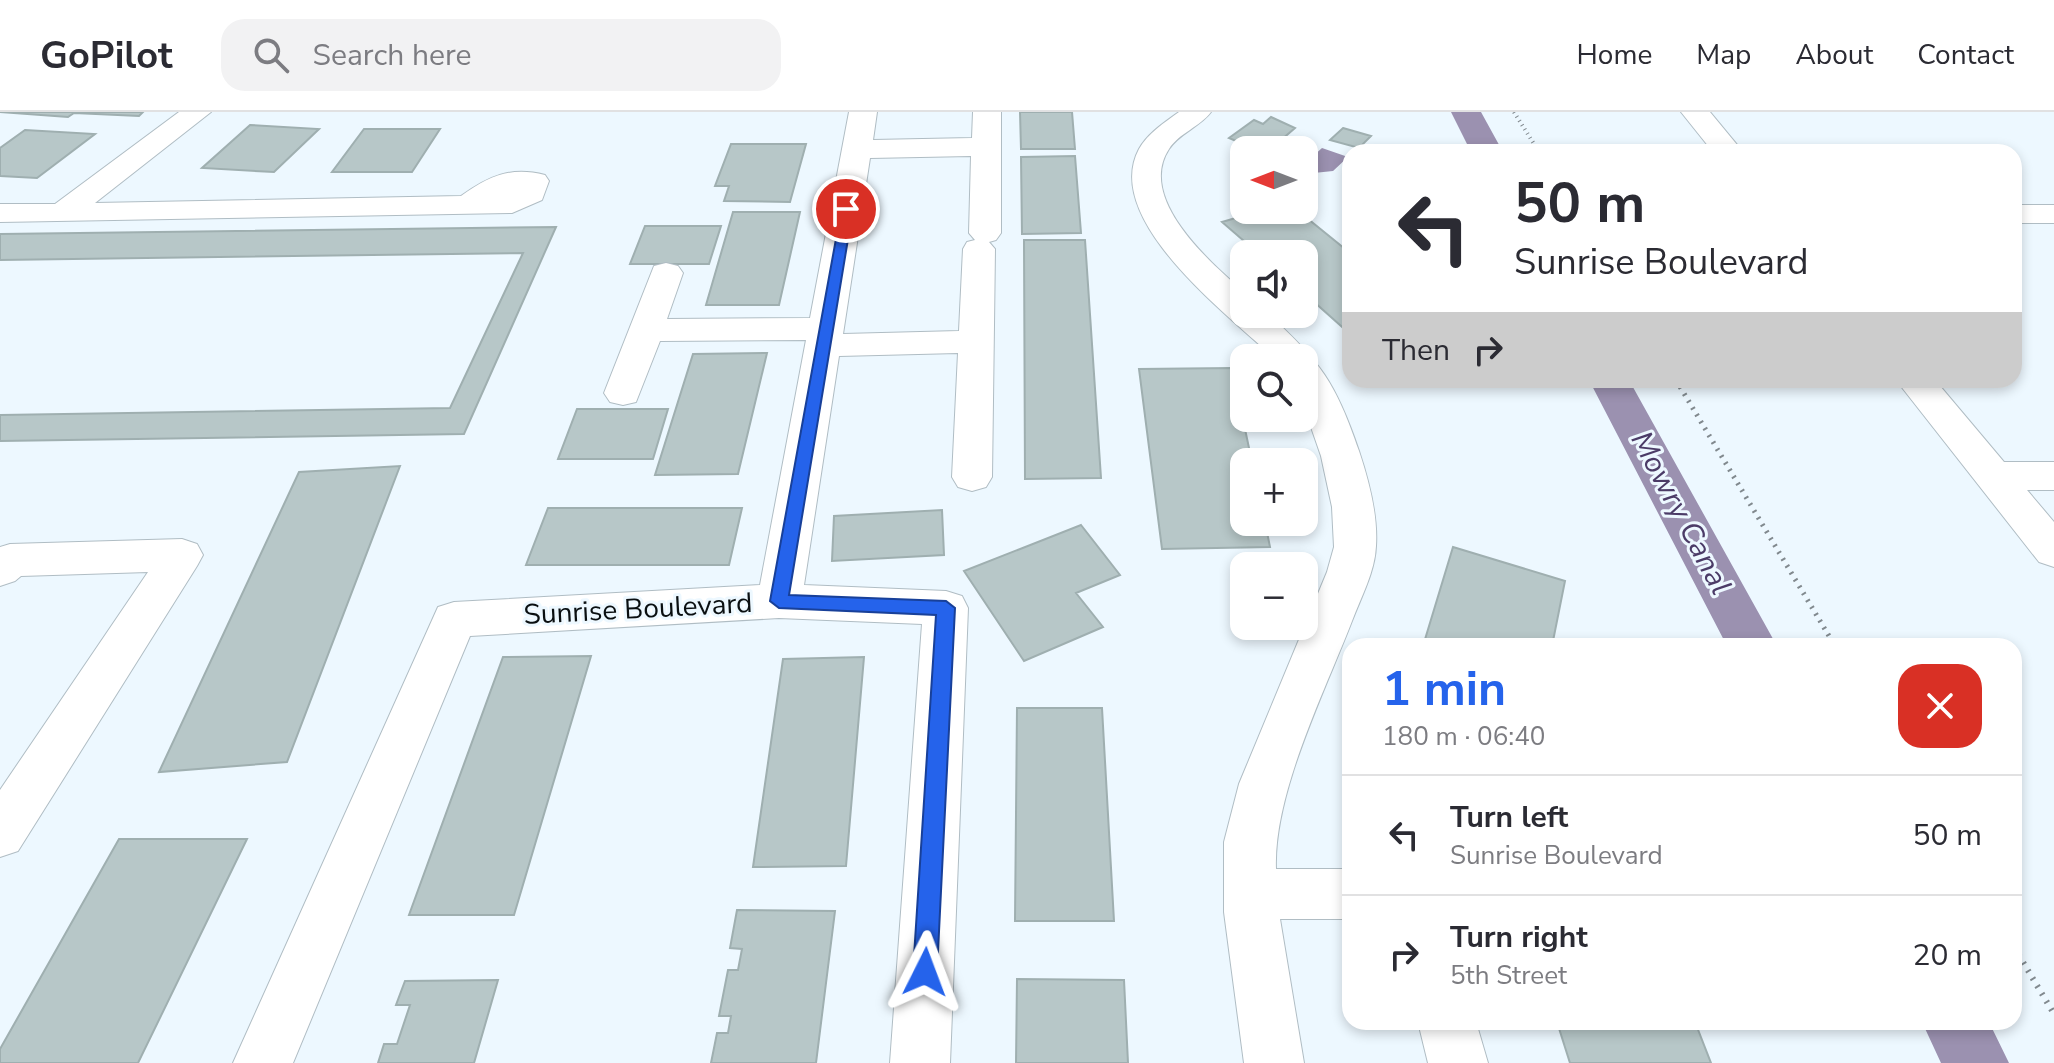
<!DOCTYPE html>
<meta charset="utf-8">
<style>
body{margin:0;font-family:"Nunito Sans",sans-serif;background:#f2f2f3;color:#2b2b33;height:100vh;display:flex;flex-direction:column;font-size:30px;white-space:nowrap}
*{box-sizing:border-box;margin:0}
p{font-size:26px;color:#7c7c81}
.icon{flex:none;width:44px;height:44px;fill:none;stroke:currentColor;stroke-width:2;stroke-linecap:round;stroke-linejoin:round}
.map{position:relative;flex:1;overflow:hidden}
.panel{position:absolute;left:1342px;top:526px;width:680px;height:392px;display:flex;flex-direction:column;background:#fff;border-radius:24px;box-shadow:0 4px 12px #0003}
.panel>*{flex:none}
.top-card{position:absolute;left:1342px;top:32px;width:680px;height:244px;border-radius:24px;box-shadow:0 4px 12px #0003;background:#fff;color:#2b2b33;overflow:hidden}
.needle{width:52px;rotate:270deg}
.fabs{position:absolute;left:1230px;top:24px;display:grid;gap:16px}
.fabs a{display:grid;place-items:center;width:88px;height:88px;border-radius:16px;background:#fff;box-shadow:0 4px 12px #0003;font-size:40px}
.pin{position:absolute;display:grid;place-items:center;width:68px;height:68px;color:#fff;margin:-34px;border:4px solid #fff;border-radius:50%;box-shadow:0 2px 8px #0007}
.me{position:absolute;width:88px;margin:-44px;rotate:3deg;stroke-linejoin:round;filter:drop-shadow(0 0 6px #0008)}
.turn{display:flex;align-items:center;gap:28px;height:168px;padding:0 40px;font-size:36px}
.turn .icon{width:104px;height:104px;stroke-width:2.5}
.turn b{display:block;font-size:56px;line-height:68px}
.then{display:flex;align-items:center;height:76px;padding:0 40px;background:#0003;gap:16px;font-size:30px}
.round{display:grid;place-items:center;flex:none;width:84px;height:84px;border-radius:24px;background:#f2f2f3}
.overview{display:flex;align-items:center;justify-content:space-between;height:136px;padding:0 40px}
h1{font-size:48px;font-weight:700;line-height:60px;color:#2563eb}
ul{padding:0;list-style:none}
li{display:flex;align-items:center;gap:24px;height:120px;padding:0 40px;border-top:2px solid #e1e1e2}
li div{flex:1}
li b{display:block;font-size:30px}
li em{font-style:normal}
header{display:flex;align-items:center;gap:48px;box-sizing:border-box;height:112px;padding:0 40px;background:#fff;border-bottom:2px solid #e1e1e2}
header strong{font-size:38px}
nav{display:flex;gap:44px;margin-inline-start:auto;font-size:28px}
.search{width:560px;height:72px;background:#f2f2f3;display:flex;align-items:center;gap:20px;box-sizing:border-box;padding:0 28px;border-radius:24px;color:#7c7c81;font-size:30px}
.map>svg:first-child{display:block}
</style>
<header>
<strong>GoPilot</strong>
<div class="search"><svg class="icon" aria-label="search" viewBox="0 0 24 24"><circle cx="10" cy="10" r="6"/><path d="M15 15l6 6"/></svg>Search here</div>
<nav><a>Home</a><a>Map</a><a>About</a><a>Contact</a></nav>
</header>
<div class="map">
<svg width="2054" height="951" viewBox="0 0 2054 951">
<rect width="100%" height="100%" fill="#edf8ff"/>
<path fill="#9b91b0" d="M1322,36L1348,45L1333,59L1304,62V47L1311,46Z"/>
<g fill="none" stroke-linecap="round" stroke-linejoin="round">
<path fill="#9b91b0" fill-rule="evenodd" d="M1451,0H1481L1503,40H1471Z
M1589,268H1629L1777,534H1727Z
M1922,910H1989L2009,951H1941Z"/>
</g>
<path fill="#b7c7c8" stroke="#9fafb0" stroke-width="2" d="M0,0H143L139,4L74,1L68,5Z
M1020,0H1072L1075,37H1021Z
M1271,5L1295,16L1273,35L1265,32L1257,38L1229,26L1254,8L1263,12Z
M250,13L319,17L274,60L202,56Z
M1343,16L1371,24L1359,36L1330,28Z
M364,17H440L412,60H332Z
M25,18L95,22L37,66L0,64V36Z
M731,32H806L790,90L724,89L729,74H715Z
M1075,44L1081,121L1022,122L1021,45Z
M1263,98H1297L1350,141V222L1304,181V142H1259L1222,110Z
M733,100H800L779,193H706Z
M645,114H721L709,152H630Z
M556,115L464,322L0,329V303L450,296L523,141L0,148V122Z
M1024,128H1085L1101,366L1025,367Z
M767,241L738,362L655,363L693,242Z
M1232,256L1252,350H1244V410H1265L1270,435L1162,437L1139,257Z
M577,297H668L653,347H558Z
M400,354L287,650L159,660L299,360Z
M548,396H742L729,453H526Z
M942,398L944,443L832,449L834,404Z
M1081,413L1120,463L1076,481L1103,515L1024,549L964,459Z
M1453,435L1565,469L1552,534H1423Z
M591,544L514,803H409L503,545Z
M864,545L846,754L753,755L783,547Z
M1017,596H1102L1114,809H1015Z
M119,727H247L138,951H0V937Z
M737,798L835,799L816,951H711L717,921H728L731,904H719L728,858H738L742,837L730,836Z
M1017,867L1124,868L1128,951H1016Z
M498,868L474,951H378L384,932H397L410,893H396L405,869Z
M1557,910H1695L1711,951H1570Z"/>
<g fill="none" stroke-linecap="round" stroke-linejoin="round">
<g stroke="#b0bdc4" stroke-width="2">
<path id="minor" d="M179,0H211L95,91L461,84C489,64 511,54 545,63L549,69L542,88L512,101L0,110V92H55Z
M849,0H877L873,28L972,26L973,0H1001V121L996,128L989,130L995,137L992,365L986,375L972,379L958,375L952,365L958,241L839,244L804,473L946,479L962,484L968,496L950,951H890L922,512L779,506L470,524L293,951H233L438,495L454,490L760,473L806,228L660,229L636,290L623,293L610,290L604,281L654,154L666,151L678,154L683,161L667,207L810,206ZM971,44L969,121L975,128L967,130L963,137L959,219L843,222L870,46Z
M1179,0H1211C1200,15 1179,21 1169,37C1136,87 1212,152 1244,180V202H1268C1320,249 1336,271 1359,339C1369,369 1378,403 1376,434C1375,460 1361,485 1352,509C1325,579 1273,682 1276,757H1350V807H1280L1304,951H1244L1224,800V730L1239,672L1327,460L1334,435L1332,395L1321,344L1304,295V246H1274C1230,204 1101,108 1139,37C1148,21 1164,11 1179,0Z
M1681,0H1710L1743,40H1713Z
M2014,93H2054V111H2014Z
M1896,268H1935L2004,350H2054V378H2027L2054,410V455L2039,450Z
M182,427L197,432L203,443L197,454L18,739L0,745V678L148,460L21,464L15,469L0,474V435L10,432Z
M1418,910H1476L1488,951H1428Z"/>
</g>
<path stroke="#81898e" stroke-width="4" stroke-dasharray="1 4" stroke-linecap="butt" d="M1514,0L1539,40"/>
<path stroke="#81898e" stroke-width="5" stroke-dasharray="2 6" stroke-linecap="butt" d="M1676,268L1835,534"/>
<path stroke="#81898e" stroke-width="6" stroke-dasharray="2 7" stroke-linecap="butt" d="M2014,835L2054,902"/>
<use href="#minor" fill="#fff" fill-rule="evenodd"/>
</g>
<path fill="#2563eb" stroke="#184099" stroke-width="2" d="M842,94L853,97L789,483L946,489L955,496L937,860L934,868L925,871L917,868L913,860L936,503L779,496L770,489Z"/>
<g text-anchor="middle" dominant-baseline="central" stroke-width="6" stroke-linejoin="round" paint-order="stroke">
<g font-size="28" fill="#0a0f11" stroke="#edf8ff">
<text transform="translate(638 497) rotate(-3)">Sunrise Boulevard</text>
</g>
<g font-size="30" font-style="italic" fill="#4b3b67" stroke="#edf8ff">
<text transform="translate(1681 401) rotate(62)">Mowry Canal</text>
</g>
</g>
</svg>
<div class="fabs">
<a><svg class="needle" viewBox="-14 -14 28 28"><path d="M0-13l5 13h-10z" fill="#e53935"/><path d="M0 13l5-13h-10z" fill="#7c7c81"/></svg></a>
<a><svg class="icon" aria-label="sound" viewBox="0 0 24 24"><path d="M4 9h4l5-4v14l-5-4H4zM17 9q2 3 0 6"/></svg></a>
<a><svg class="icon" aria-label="search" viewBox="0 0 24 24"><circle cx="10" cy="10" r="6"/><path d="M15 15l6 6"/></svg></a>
<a>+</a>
<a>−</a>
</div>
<div class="pin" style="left:846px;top:97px;background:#d93025"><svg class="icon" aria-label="arrive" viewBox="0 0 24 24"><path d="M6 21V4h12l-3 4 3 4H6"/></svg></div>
<svg class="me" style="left:925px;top:860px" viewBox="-20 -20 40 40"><path d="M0-17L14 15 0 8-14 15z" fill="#2563eb" stroke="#fff" stroke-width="4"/></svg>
<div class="top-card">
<div class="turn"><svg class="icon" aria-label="left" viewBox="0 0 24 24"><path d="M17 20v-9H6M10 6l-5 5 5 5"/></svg><div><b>50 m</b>Sunrise Boulevard</div></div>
<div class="then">Then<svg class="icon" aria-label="right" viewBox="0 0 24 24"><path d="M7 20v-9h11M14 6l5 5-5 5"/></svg></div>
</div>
<section class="panel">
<div class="overview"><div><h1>1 min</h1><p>180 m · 06:40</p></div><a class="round" style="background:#d93025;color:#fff"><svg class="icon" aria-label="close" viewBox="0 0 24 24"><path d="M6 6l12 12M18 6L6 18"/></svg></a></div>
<ul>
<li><svg class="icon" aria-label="left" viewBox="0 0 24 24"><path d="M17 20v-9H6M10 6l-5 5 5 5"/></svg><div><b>Turn left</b><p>Sunrise Boulevard</p></div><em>50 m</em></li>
<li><svg class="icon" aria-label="right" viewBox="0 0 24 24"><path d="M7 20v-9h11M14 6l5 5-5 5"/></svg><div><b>Turn right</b><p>5th Street</p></div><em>20 m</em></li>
</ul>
</section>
</div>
